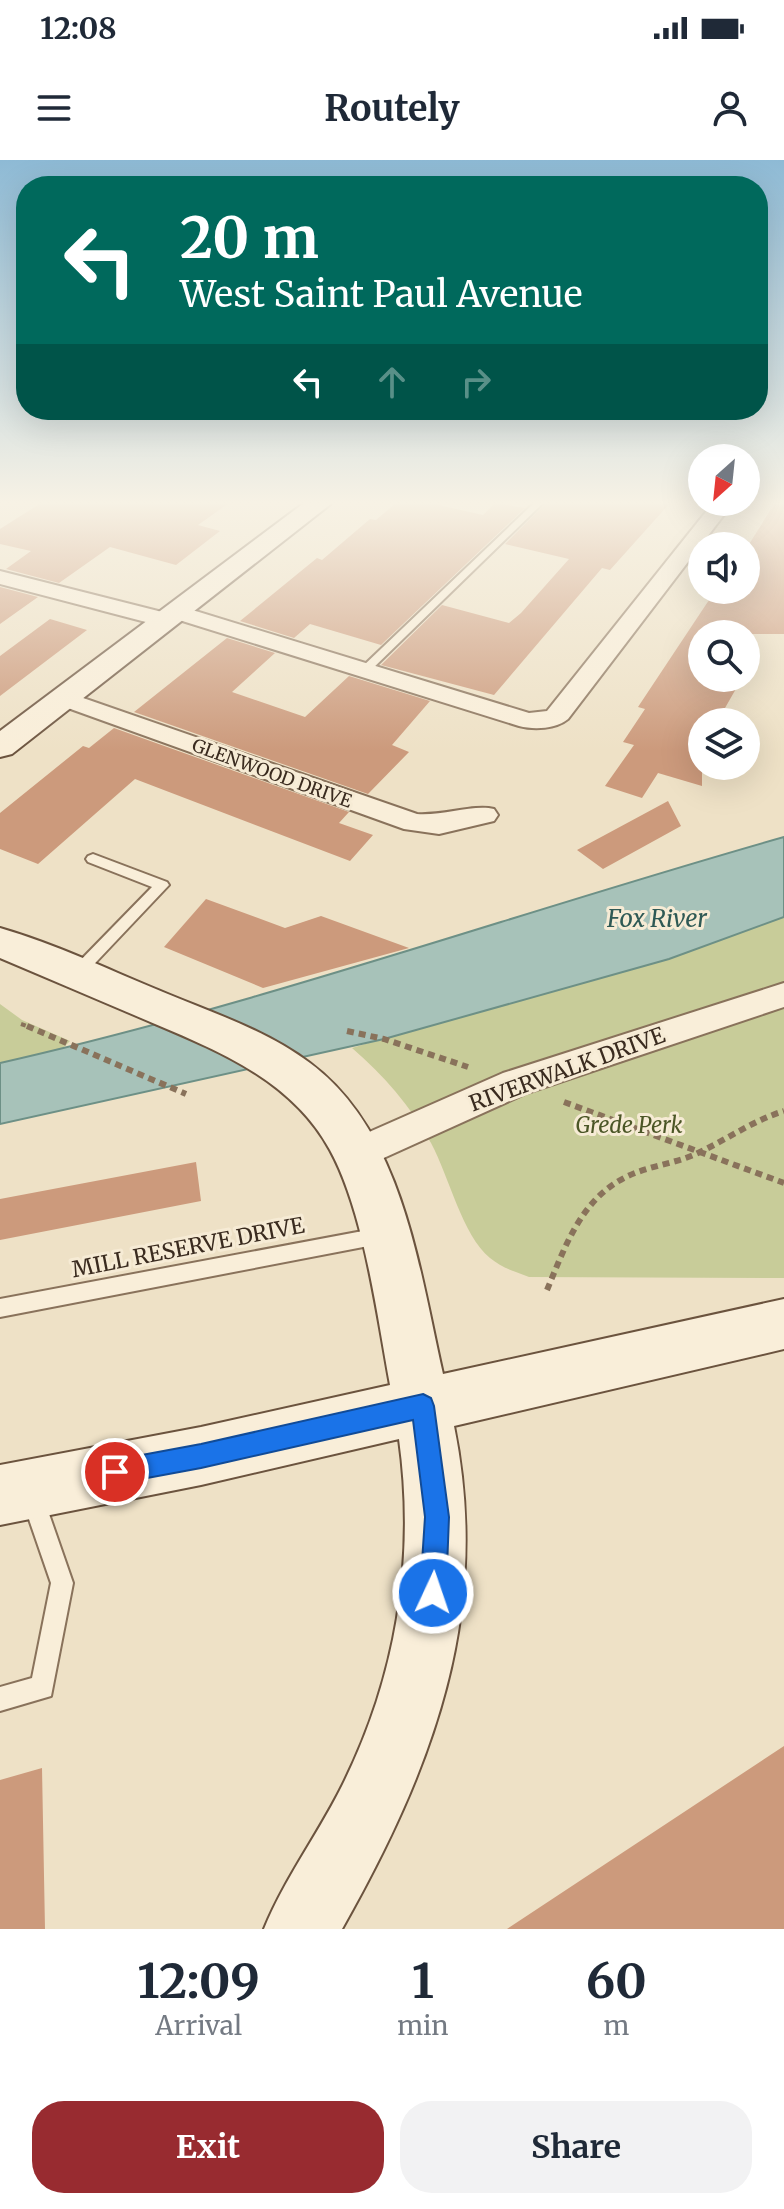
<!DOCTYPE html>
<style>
body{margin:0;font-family:Merriweather,serif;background:#f2f2f3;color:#1f2937;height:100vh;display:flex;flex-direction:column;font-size:30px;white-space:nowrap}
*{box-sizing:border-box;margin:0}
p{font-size:26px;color:#747a83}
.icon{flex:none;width:44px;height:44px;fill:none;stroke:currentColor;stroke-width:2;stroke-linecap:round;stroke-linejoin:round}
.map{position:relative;height:1769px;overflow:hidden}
.panel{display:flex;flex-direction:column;background:#fff;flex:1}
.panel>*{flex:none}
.top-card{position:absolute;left:16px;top:16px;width:752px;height:244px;border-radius:32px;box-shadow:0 8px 32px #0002;background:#00695c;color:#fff;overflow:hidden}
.needle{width:52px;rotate:207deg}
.tools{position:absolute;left:688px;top:284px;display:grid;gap:16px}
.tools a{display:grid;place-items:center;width:72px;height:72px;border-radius:50%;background:#fff;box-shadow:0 8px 32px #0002;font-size:40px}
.pin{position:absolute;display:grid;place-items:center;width:68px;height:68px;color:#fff;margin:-34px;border:4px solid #fff;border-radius:50%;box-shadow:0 2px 8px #0007}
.me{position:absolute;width:88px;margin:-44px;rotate:3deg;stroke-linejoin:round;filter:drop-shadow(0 0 6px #0008)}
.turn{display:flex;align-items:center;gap:28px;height:168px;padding:0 32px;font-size:36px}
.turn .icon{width:104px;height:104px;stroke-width:2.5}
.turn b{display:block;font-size:56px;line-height:68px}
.lanes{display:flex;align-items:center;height:76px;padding:0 32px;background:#0003;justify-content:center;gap:40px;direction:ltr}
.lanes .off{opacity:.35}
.eta{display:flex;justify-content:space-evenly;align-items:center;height:136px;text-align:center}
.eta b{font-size:48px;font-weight:700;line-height:56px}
.button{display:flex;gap:16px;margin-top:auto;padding:16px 32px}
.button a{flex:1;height:92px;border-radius:32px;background:#982b30;color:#fff;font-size:32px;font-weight:700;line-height:92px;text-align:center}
.button a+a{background:#f2f2f3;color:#1f2937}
.status{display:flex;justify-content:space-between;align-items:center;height:56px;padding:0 40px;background:#fff;direction:ltr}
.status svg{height:22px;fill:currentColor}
header{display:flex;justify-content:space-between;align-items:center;height:104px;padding:0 32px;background:#fff;font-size:36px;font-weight:700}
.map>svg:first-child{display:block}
</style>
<div class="status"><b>12:08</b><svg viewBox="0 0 49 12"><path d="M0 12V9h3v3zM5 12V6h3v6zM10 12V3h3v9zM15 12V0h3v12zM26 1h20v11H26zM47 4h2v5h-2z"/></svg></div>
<header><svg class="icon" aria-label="menu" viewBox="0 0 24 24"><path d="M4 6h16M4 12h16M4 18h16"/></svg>Routely<svg class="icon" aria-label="person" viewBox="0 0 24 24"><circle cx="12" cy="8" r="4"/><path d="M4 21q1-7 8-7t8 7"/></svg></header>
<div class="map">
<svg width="784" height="1769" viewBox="0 0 784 1769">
<rect width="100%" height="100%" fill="#eee1c6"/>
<path fill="#c8cc99" d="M784,756V1118L529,1117C516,1112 502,1108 490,1098C462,1075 449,1016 431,983C410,945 384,916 352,888Z
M0,844L22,860L70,881L62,889L0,903Z"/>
<path fill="#a7c2b9" stroke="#6d9086" stroke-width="2" d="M784,677V757L669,799L384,879L0,964V903C265,843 522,751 784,677Z"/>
<path fill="#cc9a7c" d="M41,343H229L198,365L220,371L176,405L110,387L59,423L6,409L31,391L0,384V369Z
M396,343H430L483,355L495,343L525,348L381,485L310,464L294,478L240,461L317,398L322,400L370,359L376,360Z
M546,343H670L610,410L602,408L494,535L381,505L442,445L509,463L521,453L569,399L505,384Z
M775,343H784V474H702V518H712L710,520L737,527L717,562H702V626L658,613L642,638L605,626L634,585L623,582L645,549L638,547L707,443L717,430H746V389Z
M0,427L38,437L0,464Z
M50,459L87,470L0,536V496Z
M227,478L275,493L232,532L305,557L349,516L430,541L392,585L409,592L368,634L134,552Z
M114,568L349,652L339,663L373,675L350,701L135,619L38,704L0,689V653L83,586L89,588Z
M668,641L681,666L603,709L577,690Z
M206,739L285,768L321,756L409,788L263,828L164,787Z
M196,1002L201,1041L0,1080V1039Z
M784,1586V1769H507Z
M42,1608L45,1769H0V1620Z"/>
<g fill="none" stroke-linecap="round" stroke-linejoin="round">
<g stroke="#89725b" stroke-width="4">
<path id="lane" d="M534,343H543L369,512H361V508Z
M93,694L167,722L169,725L81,818H71L68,814L71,810L152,727L88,702L86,699L88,696Z
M384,1067L391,1069L393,1075L391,1081L384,1083L0,1157V1139Z
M32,1325L40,1328L73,1423L51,1536L0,1551V1527L32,1518L51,1423L21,1336L24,1328Z"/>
</g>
<g stroke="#89725b" stroke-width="4">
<path id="street" d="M713,343H733L568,559C556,569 534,570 519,566L176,459L173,465L165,467L0,424V411L166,453L168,447L176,445L529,553L547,551Z
M63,531L417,654C443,656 474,644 494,649L498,655L494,661L439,674L404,669L54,543L51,538L54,533Z
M784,823V847L527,933L355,1011L342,1006L337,995L342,984L503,913Z"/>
</g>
<g stroke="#6b533e" stroke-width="4">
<path id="secondary" d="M304,343H332L12,594L0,597V571Z
M0,768C56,784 109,810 163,832C213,853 266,870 310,903C403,972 419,1109 443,1214L784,1139V1189L454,1266C492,1453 433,1608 342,1769H264C284,1720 316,1677 340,1630C396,1520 416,1400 399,1279L201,1325L0,1365V1305L201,1267L390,1225C377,1155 364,1052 330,990C289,915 208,887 134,855C89,836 45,817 0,798Z"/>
</g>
<path stroke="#89725b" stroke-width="4" stroke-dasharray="5 3" stroke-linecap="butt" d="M21,864L32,868"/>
<path stroke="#89725b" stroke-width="6" stroke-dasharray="7 5" stroke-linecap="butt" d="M27,866L186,934
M347,871L384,879L468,907
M564,942L784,1023
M547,1130C565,1087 581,1039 626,1017C648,1006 673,1004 696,994C726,980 752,961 784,951"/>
<use href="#lane" fill="#f9eed9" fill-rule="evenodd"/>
<use href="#street" fill="#f9eed9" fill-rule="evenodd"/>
<use href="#secondary" fill="#f9eed9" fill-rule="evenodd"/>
</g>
<linearGradient id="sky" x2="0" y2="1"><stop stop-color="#8ebad5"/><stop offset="0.58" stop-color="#f7f2e5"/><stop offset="1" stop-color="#f7f2e5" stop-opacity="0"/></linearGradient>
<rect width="784" height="591" fill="url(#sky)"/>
<path fill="#1a73e8" stroke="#114b97" stroke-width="2" d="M423,1234L431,1238L434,1246L449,1357L446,1433L442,1443L433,1446L423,1443L420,1433L425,1357L413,1260L201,1308L115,1324L106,1320L103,1312L106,1303L115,1300L201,1284Z"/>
<g text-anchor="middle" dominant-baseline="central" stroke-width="6" stroke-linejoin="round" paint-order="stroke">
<g font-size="18" fill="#3a2b1f" stroke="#f6ebd5">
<text transform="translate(272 613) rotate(20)">GLENWOOD DRIVE</text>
</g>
<g font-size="22" fill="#3a2b1f" stroke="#f6ebd5">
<text transform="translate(567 909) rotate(-20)">RIVERWALK DRIVE</text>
<text transform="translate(188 1087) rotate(-11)">MILL RESERVE DRIVE</text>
</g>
<g font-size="22" font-style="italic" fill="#4b5626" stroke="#f6ebd5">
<text x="629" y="965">Grede Perk</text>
</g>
<g font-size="24" font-style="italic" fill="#2e5955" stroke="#f6ebd5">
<text x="657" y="758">Fox River</text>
</g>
</g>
</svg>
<div class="tools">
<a><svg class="needle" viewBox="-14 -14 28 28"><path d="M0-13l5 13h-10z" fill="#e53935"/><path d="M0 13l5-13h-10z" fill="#747a83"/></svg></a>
<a><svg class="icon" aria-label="sound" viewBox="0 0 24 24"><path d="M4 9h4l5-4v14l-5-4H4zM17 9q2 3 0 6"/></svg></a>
<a><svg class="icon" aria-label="search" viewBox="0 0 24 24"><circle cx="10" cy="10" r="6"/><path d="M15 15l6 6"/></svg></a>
<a><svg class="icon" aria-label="layers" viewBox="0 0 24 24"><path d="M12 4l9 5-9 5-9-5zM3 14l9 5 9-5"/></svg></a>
</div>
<div class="pin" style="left:115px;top:1312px;background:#d93025"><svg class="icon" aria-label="arrive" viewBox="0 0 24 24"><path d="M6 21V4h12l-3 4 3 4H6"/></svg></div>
<svg class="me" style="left:433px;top:1433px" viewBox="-20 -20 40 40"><circle r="17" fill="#1a73e8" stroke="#fff" stroke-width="3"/><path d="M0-11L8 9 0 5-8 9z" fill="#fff"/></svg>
<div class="top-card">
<div class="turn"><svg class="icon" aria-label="left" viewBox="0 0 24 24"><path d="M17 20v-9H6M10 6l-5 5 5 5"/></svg><div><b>20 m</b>West Saint Paul Avenue</div></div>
<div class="lanes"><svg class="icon" aria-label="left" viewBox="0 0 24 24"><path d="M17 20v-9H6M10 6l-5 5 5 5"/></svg><svg class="icon off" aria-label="ahead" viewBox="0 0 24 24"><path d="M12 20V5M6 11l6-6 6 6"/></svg><svg class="icon off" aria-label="right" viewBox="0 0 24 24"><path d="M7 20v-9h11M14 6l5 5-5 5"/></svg></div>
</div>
</div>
<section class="panel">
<div class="eta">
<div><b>12:09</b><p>Arrival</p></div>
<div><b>1</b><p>min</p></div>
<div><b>60</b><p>m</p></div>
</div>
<div class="button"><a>Exit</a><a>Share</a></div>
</section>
